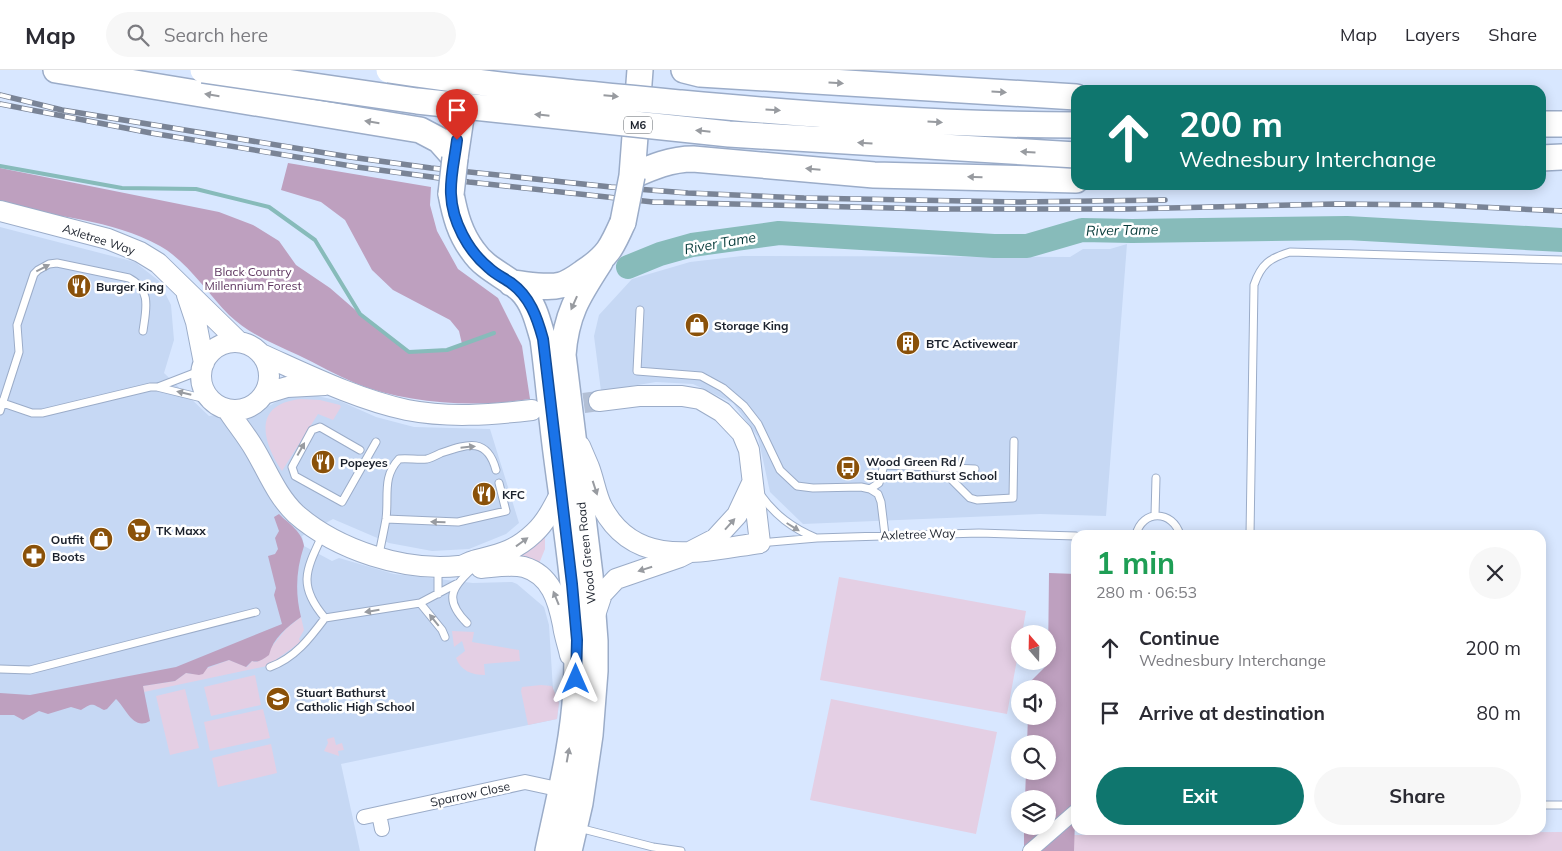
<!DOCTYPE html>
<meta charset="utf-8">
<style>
body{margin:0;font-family:Mulish,sans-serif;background:#f7f7f7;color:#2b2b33;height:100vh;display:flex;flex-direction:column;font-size:19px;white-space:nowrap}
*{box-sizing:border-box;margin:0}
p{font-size:16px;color:#7c7c81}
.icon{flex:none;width:28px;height:28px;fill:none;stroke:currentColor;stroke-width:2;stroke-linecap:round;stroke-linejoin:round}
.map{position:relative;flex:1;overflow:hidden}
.panel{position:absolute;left:1071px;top:460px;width:475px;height:305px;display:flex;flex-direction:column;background:#fff;border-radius:15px;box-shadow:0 2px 12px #0003}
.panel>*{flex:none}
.guide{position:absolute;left:1071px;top:15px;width:475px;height:105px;border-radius:15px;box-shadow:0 2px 12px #0003;background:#0f766e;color:#fff;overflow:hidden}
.needle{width:32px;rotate:340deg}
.controls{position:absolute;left:1011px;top:555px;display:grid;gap:10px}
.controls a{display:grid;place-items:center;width:45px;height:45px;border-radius:50%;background:#fff;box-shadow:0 2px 12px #0003;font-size:25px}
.pin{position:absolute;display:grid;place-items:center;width:42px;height:42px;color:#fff;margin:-51px -21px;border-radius:50% 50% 50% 0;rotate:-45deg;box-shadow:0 0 5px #0007}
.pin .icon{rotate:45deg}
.me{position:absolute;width:55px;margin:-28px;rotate:0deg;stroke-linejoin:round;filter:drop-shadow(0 0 4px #0008)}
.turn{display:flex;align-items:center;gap:18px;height:105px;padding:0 25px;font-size:22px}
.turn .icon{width:65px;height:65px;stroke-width:2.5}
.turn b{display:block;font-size:35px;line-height:42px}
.round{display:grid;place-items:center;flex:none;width:52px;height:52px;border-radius:26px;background:#f7f7f7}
.summary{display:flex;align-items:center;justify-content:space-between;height:85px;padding:0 25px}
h1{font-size:30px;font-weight:700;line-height:38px;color:#1e9e55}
.primary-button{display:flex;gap:10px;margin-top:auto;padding:10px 25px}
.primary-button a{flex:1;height:58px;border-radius:30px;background:#0f766e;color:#fff;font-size:20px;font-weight:700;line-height:58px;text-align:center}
.primary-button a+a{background:#f7f7f7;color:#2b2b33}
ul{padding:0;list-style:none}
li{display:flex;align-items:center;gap:15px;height:65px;padding:0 25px}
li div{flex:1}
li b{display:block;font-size:19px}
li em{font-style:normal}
header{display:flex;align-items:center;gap:30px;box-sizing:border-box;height:70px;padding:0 25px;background:#fff;border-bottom:1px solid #e1e1e2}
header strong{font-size:24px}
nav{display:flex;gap:28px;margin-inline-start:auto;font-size:18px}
.search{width:350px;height:45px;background:#f7f7f7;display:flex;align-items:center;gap:12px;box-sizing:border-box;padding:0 18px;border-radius:28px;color:#7c7c81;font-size:19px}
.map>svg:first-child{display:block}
</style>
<header>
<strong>Map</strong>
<div class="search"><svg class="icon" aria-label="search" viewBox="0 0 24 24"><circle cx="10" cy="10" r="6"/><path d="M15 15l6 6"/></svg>Search here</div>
<nav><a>Map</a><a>Layers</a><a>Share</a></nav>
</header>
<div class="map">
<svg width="1562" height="781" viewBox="0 0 1562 781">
<rect width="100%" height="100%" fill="#d8e7ff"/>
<path fill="#c6d8f4" d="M0,157L135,192L159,211L171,235L174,270L164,303L209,346L269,336L295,321L340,331L376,347L414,357L490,359L519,453L506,464L469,479L432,481L389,473L333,449L302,466L304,476L332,491L339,488L394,504L473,513L512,512L517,514L544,537L549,555L553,620L559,633L557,649L341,694L360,781H0Z
M1127,174L1106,446L1040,444L803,454L770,422L758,367L733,333L693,314L656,312L601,321L594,266L599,245L632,209L690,192L742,186L1070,187L1083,179H1110Z"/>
<path fill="#e4cfe4" d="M301,329L320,330L340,335L341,337L333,350L318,344L282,401C262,371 252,334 301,329Z
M545,465V479L538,496L517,487L534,477Z
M839,507L1026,541L1022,564H1020V573L1007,644L820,610Z
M301,547L304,560L299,569L301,572L267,596L144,622L143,616L175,611L186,603L192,604L229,590L247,597L252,591L256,592L261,590L286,559Z
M452,561L474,562L472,572L519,580L520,591L484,594L485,605C472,605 461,601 456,588L465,581L462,571L454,577Z
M255,605L261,635L211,646L204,617Z
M541,615L552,616L559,633L557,649L528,655L521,621L522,617Z
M185,619L199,678L170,685L156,626Z
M831,629L997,662L976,764L810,730Z
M263,639L270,668L210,681L204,652Z
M334,667L336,675L342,673L344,680L338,681L339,686L324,681L328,673L327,669Z
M271,674L277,703L218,717L212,688Z
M1562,762V781H1074V765Z"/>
<path fill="#bea0bf" d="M288,93L431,117L430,135L437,161L458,199L498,228L522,276L530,329C476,338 407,334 355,313C336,305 317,294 298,285C274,274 249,264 229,245C208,224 187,191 160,176C112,149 53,147 0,134V98L219,142L253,155L279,171L296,195L330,218L360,244L409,282L447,280L462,274L459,261L450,250L393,220L372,200L345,150L321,132L281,120Z
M279,444C289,454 302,461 304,476C296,500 295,523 301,547C287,557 273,568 269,585C263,589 259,593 252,591L246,597L229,590L208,597L203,604L199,605L186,603L175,611L143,616L150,651C133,661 126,638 116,629L107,639L104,640C92,634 93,632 81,640L71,637L48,644L39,641L23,650L14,645H0V623L30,625L176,597L282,554L274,525L276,518L268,486L275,484L278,479L275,468L279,461L274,447Z
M1049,503L1076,504V720L1074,781H1024V756H1048V729H1025L1026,701H1048V674H1027L1028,646H1048V619H1029V613L1047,595L1048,591Z"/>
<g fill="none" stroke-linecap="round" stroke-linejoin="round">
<path stroke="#87bbba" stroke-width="4" d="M0,96L122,118L196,119L269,137L315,170L360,244L409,282L447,280L494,263"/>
<path stroke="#87bbba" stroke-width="24" d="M628,197L660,184L692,175L779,163L994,176H1027L1082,160L1132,161L1347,158L1562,170"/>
<path stroke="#b2bfd5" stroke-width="20" stroke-dasharray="20 10" stroke-linecap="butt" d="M554,337L599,331"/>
<g stroke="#9bacc8" stroke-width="9">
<path id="lane" d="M640,240L637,301L701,306L723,318L744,336L758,354L780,400L797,416L813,418L861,417L870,419L878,424L881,432L885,465
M158,317L202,300
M0,332L32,343H42L150,317H157L210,330
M0,341L19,282L17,255L34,204L38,200L49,194L57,193L129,208C152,220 146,239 143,261
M360,380L320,357L312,360L292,397L295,406L342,432L376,372
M939,397L970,428L977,430L1013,428L1014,371
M870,419L879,413L884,395L975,399
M760,424C775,445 792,458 816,468
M1155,445L1156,408
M386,449L458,452L506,441L499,413
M323,464C306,500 297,515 325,548L420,533L456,514
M1136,465C1142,439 1173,440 1180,465
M1250,465L1254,215C1261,194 1270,188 1290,182L1562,190
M760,473L817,468L979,463L1076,466
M379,485C381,473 384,461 386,449C389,426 382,407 399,389C408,388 418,390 427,389C431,388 437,385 441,383C468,374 487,367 496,400
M438,524V499
M420,533L442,560L445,567
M467,553C444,530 451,518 472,499
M270,597C295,588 310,568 325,548
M0,599L30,600L256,542
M1541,735H1562
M579,758L653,777L681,781"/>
</g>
<g stroke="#9bacc8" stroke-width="16">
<path id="street" d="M379,744L382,759
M364,747L525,712L562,720
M1030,781L1076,741"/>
</g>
<g stroke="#9bacc8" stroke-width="22">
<path id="secondary" d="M0,141L108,169L140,182L158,193L239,272
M187,225L196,252L204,293
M201 306a34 34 0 1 1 68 0a34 34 0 1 1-68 0Z
M261,284C308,305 356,329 407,340C448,348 490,345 532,340
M264,324L287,317L325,315
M227,339C236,353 247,366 255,380C268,402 277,426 296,444C337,480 405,502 459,496C464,496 468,492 473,491C499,484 514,482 534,463C546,452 554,436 561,422
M580,376C583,383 586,390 589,397C594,410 596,425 602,437C636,501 702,481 760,473L749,380L742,363L722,342L700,329L682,326H639L599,331
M481,498C494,497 511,494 524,497C551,505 558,530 563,555C564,565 568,575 570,585
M595,545L602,524L616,509L680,487L715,469L737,445L752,413"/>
</g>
<g stroke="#9bacc8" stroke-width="28">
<path id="highway" d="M56,0L420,60L439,70L455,88
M640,0L632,106C652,97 671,89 693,89L874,105L1076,110
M684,0L700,4L1076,27
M1541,54H1562
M455,88L466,14
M1541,88L1562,87
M451,124C455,145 460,164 473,181C485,199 506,206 521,220C534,233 538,252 543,269C548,306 551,344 556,382C566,461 581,541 576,620C573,675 559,728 548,781
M511,213C526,214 546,219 561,215C569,213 577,207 584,202C608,186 612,177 623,152
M569,781L580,733L590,665L595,601V571L590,505L563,285C566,244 578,226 600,192"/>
</g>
<use href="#lane" stroke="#fff" stroke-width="7"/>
<use href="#street" stroke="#fff" stroke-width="14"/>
<use href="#secondary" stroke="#fff" stroke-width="20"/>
<use href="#highway" stroke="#fff" stroke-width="25"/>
<g stroke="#7a8496" stroke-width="5.5">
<path id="rail" d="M0,25L62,40L350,87L431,98L611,117L688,123L804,128L1019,132L1165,130
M0,34L151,63L357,97L469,112L653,132L931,139H1128L1335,134L1439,135L1562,141"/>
</g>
<use href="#rail" stroke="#fff" stroke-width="4" stroke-dasharray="11" stroke-linecap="butt"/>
<g stroke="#9bacc8" stroke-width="28" stroke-linecap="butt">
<path id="highway-bridge" d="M203,0L417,31L729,64L1076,85
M389,0C486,15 584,24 681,33C812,45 944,55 1076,55
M451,124L455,88
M623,152L632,106"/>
</g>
<use href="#highway-bridge" stroke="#fff" stroke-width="25"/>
</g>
<defs><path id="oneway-solid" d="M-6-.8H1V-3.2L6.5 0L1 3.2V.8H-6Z" transform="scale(1.25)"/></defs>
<g fill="#989ba0">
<use href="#oneway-solid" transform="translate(836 13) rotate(3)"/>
<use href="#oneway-solid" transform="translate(999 22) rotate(3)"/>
<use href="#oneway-solid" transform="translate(212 25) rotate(-171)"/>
<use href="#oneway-solid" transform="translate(611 26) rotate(5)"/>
<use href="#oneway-solid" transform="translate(773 40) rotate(4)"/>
<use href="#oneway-solid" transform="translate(542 45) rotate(-174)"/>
<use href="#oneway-solid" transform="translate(372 52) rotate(-171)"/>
<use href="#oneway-solid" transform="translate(935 52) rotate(3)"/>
<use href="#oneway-solid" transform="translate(703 61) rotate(-174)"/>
<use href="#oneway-solid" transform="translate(865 73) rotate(-176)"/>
<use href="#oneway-solid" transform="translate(1028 82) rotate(-177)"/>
<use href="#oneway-solid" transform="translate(813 99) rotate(-175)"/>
<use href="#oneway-solid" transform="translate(975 107) rotate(-178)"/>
<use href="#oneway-solid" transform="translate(43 198) rotate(-27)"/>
<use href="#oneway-solid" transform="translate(574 233) rotate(114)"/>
<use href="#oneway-solid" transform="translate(184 323) rotate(-167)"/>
<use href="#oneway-solid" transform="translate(468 377) rotate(-6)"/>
<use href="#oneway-solid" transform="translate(301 379) rotate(-61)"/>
<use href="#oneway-solid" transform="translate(595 418) rotate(72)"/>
<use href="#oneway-solid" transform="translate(438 452) rotate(-178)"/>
<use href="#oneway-solid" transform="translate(730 454) rotate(-48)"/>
<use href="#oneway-solid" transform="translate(793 457) rotate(32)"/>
<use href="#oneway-solid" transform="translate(522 472) rotate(-36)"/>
<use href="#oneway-solid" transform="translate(645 499) rotate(163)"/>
<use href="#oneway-solid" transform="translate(556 528) rotate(-112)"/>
<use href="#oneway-solid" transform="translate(372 541) rotate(171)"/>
<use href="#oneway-solid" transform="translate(434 550) rotate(-129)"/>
<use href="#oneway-solid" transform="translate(568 685) rotate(-80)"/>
</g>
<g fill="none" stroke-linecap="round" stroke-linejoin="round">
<g stroke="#114b97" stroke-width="12">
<path id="route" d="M457,70C455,87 450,107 451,124C452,151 468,181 489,198C495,204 504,208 511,213C530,227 537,247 543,269L572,514L577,570L576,609"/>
</g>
<use href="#route" stroke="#1a73e8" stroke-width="9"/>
</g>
<defs>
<g id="restaurant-disc" transform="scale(1.25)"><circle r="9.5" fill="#8a5109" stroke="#fff"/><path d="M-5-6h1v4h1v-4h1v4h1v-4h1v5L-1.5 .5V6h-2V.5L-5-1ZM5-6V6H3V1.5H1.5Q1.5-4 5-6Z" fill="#fff"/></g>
<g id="shop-disc" transform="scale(1.25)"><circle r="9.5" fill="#8a5109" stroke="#fff"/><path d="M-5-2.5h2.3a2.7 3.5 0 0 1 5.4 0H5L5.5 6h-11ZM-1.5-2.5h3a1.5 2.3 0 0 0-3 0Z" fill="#fff"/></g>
<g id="building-disc" transform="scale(1.25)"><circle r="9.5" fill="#8a5109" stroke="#fff"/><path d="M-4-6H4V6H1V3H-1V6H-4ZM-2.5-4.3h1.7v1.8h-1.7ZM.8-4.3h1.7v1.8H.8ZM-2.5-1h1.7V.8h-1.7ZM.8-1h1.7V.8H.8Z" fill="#fff"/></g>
<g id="bus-disc" transform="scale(1.25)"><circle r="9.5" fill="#8a5109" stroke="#fff"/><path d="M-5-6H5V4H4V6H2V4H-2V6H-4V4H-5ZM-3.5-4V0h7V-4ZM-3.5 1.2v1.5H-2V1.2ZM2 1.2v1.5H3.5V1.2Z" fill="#fff"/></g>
<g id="supermarket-disc" transform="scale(1.25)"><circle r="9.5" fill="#8a5109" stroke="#fff"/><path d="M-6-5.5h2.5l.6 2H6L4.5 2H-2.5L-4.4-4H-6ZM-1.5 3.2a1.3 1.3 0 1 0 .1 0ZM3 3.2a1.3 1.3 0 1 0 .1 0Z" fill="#fff"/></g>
<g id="pharmacy-disc" transform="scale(1.25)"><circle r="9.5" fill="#8a5109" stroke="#fff"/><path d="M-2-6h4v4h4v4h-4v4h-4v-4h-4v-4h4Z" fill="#fff"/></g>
<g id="school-disc" transform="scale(1.25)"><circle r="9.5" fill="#8a5109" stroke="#fff"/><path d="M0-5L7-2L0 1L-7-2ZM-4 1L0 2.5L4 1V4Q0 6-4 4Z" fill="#fff"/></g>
</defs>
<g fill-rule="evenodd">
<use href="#restaurant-disc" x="79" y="216"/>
<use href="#shop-disc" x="697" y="255"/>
<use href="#building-disc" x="908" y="273"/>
<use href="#restaurant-disc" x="323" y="392"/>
<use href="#bus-disc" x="848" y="398"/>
<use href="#restaurant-disc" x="484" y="424"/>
<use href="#supermarket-disc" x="139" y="460"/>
<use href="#shop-disc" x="101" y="469"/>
<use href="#pharmacy-disc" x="34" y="486"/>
<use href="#school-disc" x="278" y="629"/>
</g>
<g text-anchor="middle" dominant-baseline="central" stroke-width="5" stroke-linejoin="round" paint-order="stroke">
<rect fill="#fff" stroke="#5f646b" stroke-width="1" x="624" y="46.5" width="28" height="17" rx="4"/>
<g font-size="11" font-weight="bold" fill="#1b212c">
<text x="638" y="55">M6</text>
</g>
<g font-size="12" fill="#1b212c" stroke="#fff">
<text transform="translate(99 169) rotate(18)">Axletree Way</text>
<text transform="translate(918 464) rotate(-2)">Axletree Way</text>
<text transform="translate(586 483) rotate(-96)">Wood Green Road</text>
<text transform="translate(470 724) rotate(-12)">Sparrow Close</text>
</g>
<g font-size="12" fill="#5d355f" stroke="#fff">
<text x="253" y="201">Black Country<tspan x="253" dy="14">Millennium Forest</tspan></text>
</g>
<g font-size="12" font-weight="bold" fill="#1b212c" stroke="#fff" text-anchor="start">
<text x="96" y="216">Burger King</text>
<text x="714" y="255">Storage King</text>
<text x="926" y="273">BTC Activewear</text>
<text x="866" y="391">Wood Green Rd /<tspan x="866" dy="14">Stuart Bathurst School</tspan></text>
<text x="340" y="392">Popeyes</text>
<text x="502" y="424">KFC</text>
<text x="156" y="460">TK Maxx</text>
<text x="84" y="469" text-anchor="end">Outfit</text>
<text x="52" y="486">Boots</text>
<text x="296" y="622">Stuart Bathurst<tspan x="296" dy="14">Catholic High School</tspan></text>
</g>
<g font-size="14" font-style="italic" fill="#073b3a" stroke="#fff">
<text transform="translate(1122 160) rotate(-1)">River Tame</text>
<text transform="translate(720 173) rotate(-10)">River Tame</text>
</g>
</g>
</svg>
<div class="controls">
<a><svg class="needle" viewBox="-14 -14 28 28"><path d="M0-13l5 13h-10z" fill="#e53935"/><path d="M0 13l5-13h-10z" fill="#7c7c81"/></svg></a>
<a><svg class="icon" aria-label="sound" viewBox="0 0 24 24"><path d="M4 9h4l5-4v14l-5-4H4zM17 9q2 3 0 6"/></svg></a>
<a><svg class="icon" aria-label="search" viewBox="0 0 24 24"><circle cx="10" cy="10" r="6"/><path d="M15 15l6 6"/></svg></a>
<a><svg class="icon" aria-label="layers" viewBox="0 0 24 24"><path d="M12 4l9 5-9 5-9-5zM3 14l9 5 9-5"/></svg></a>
</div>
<div class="pin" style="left:457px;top:70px;background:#d93025"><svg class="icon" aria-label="arrive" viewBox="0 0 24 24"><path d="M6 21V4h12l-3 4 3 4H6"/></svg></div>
<svg class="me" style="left:576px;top:609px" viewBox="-20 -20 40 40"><path d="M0-17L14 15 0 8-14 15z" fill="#1a73e8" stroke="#fff" stroke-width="4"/></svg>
<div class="guide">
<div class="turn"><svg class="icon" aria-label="ahead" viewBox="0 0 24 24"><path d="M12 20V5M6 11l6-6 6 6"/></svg><div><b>200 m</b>Wednesbury Interchange</div></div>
</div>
<section class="panel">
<div class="summary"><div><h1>1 min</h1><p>280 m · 06:53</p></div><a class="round"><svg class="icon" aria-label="close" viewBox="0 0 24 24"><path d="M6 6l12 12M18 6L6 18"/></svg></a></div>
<ul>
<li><svg class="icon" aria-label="ahead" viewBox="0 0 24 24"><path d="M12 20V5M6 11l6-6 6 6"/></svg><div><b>Continue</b><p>Wednesbury Interchange</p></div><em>200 m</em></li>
<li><svg class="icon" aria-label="arrive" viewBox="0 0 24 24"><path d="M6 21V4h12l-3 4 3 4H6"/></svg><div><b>Arrive at destination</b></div><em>80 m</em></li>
</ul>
<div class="primary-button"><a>Exit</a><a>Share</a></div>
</section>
</div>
